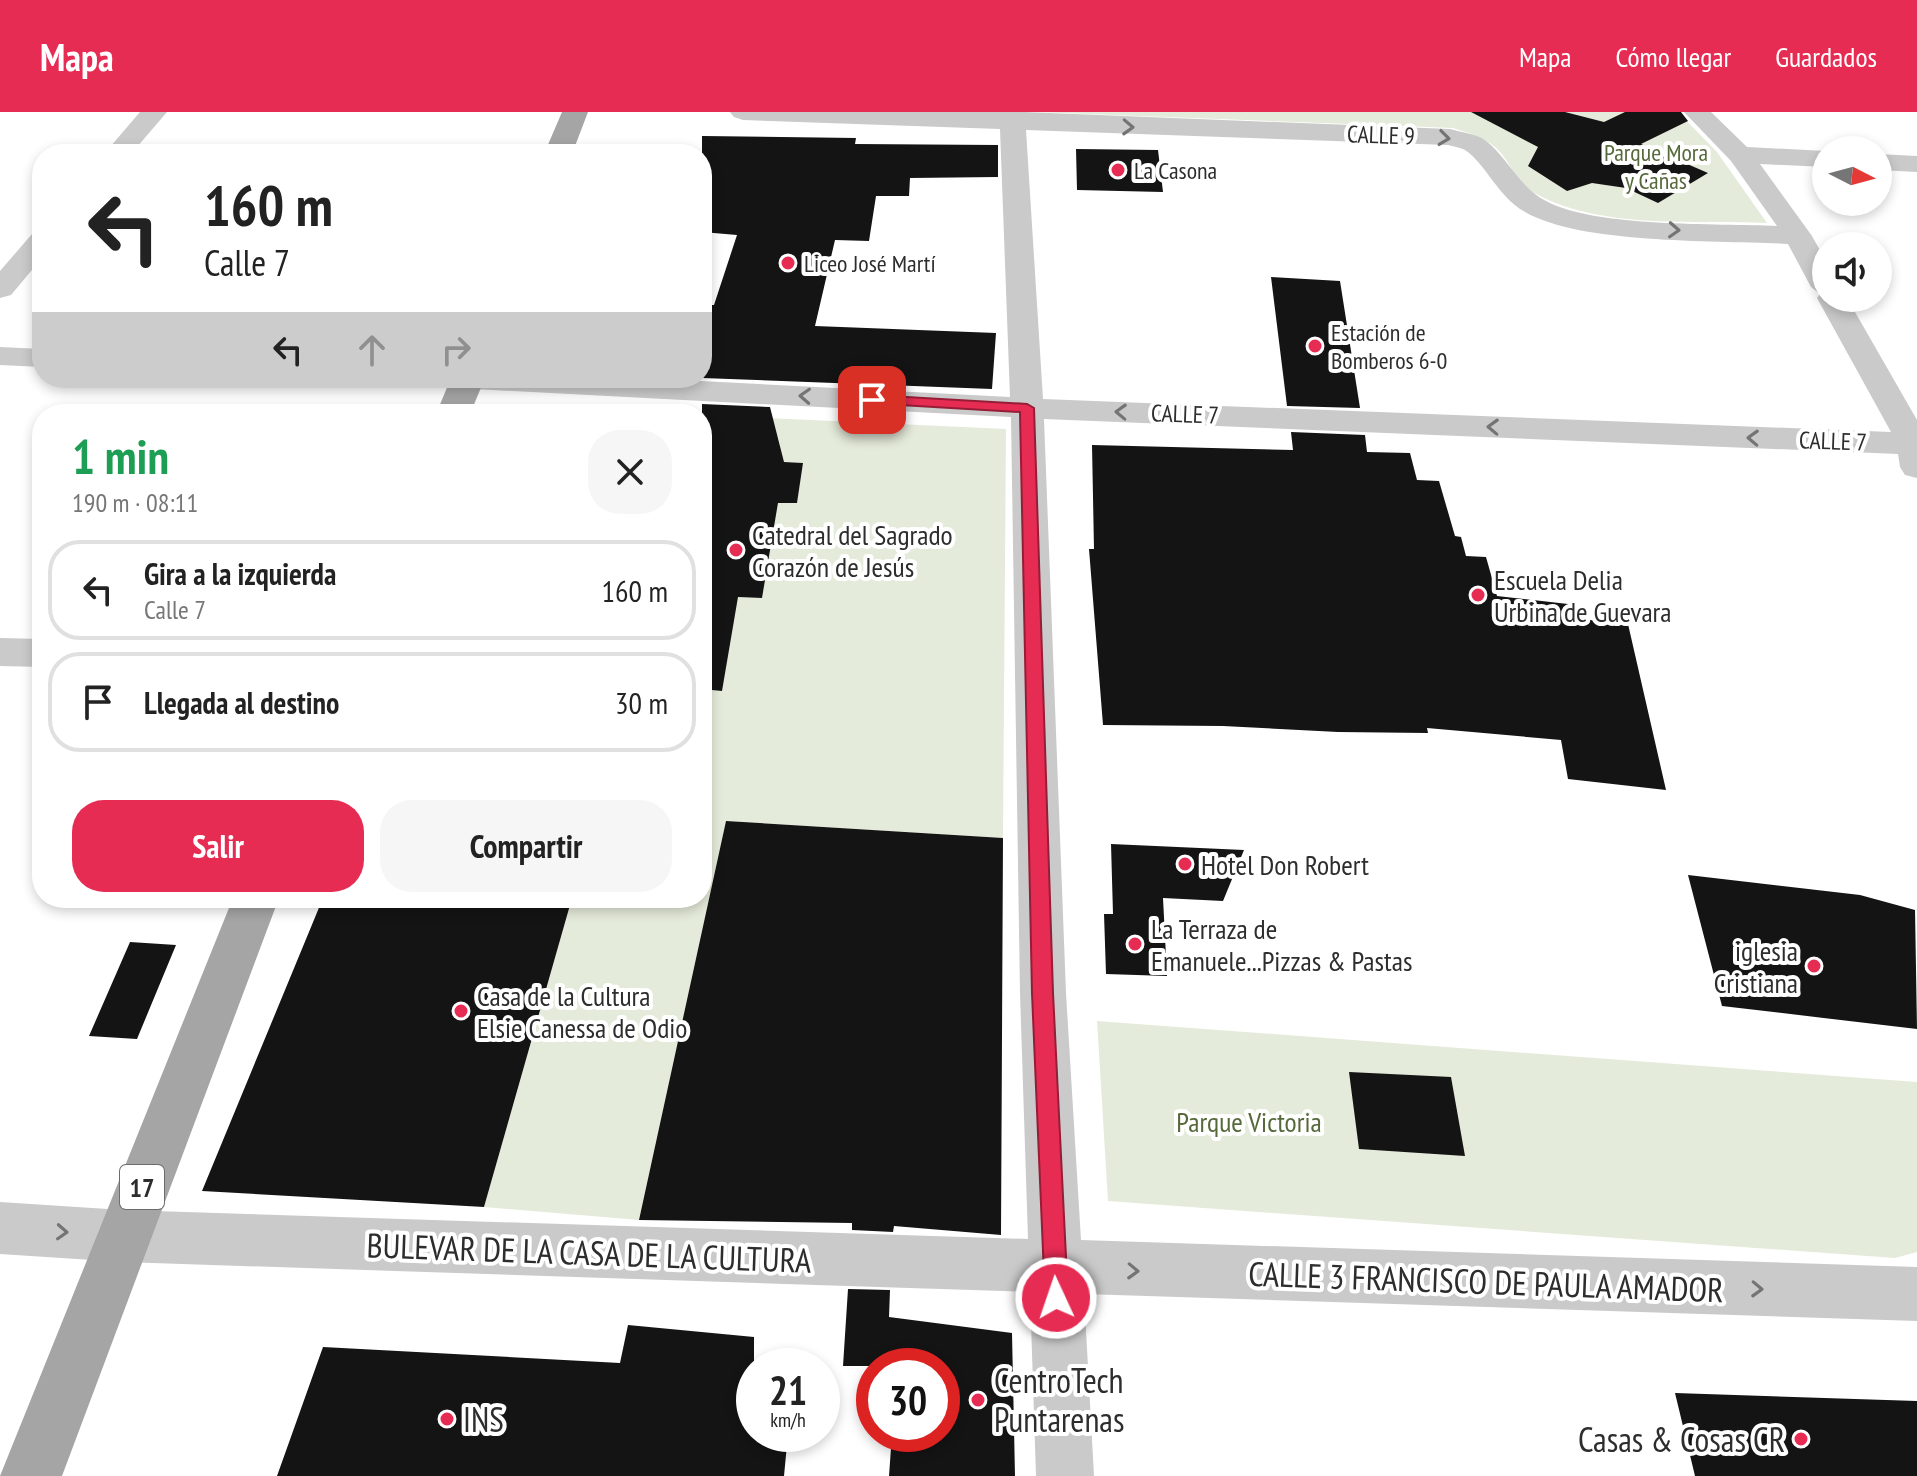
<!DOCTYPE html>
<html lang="es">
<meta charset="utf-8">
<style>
body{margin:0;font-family:"PT Sans Narrow",sans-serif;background:#f6f6f6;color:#222;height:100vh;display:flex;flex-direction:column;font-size:30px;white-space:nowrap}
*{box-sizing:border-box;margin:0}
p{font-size:26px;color:#767676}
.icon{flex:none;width:44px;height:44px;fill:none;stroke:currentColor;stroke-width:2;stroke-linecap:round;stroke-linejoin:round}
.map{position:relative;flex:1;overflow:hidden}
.drawer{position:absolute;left:32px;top:292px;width:680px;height:504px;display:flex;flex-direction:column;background:#fff;border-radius:32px;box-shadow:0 4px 12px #0003}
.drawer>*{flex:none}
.banner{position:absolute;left:32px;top:32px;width:680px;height:244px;border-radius:32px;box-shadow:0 4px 12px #0003;background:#fff;color:#222;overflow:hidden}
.needle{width:52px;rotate:96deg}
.controls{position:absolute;left:1812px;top:24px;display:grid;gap:16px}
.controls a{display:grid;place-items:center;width:80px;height:80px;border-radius:50%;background:#fff;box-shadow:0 4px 12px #0003;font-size:40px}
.speed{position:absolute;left:736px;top:1236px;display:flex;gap:16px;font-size:40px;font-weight:700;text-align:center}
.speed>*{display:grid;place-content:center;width:104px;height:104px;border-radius:50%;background:#fff;box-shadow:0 4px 12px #0003;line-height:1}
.speed small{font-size:20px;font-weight:400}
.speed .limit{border:12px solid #d22;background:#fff;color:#111}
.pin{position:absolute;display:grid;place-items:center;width:68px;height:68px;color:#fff;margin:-34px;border-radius:16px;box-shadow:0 4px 12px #0006}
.me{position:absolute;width:88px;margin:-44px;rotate:357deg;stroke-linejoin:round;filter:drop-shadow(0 0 6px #0008)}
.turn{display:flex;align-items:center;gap:28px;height:168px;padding:0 40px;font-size:36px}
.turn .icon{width:104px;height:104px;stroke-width:2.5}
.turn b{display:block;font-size:56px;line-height:68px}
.lanes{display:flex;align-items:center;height:76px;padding:0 40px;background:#0003;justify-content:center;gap:40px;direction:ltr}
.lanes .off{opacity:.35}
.round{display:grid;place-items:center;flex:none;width:84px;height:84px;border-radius:32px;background:#f6f6f6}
.overview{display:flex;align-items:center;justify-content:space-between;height:136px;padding:0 40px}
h1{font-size:48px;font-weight:700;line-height:60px;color:#1e9e55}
.action{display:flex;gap:16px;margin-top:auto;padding:16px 40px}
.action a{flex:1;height:92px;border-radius:32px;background:#e72c53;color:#fff;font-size:32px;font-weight:700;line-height:92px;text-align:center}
.action a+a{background:#f6f6f6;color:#222}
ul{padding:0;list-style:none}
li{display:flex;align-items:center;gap:24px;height:100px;margin:0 16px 12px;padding:0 24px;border:4px solid #e0e0e0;border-radius:32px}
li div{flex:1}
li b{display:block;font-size:30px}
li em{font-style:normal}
header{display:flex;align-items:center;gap:48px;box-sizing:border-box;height:112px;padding:0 40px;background:#e72c53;color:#fff}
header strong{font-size:38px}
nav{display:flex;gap:44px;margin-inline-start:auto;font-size:28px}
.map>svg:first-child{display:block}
</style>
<header>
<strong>Mapa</strong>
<nav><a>Mapa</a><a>Cómo llegar</a><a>Guardados</a></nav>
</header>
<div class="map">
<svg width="1917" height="1364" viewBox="0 0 1917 1364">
<rect width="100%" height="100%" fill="#fff"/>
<path fill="#e5ebda" d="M1033,0H1678L1717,40L1767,111C1692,108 1597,118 1531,79C1516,70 1512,54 1501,41C1488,26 1471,22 1453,16Z
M488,293L677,302H485Z
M702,303L1006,317L1003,726L726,709L639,1108L484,1095L572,786H702V512L738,485L762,486L778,391L797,390L803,351L777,350C779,342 782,332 777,324C768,309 720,306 702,303Z
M1097,909L1917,970V1140L1895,1146L1108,1089Z"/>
<path fill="#141414" d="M1471,0H1565L1604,10L1625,0H1681L1688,9L1641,32L1708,61L1658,91L1626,76L1592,71L1567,79L1528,54L1538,35Z
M702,24L856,26L855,32L998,33V65L910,66L909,84H876L869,129L835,128L815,214L996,221L992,277L702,266V193H714L737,123L702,120Z
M1076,37L1158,38L1163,80L1077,78Z
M1271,165L1340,169L1360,296L1287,294Z
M702,292L770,295L784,350L803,351L797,391H778L762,486L738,485L722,579L702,577Z
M1291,320L1365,323L1367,340L1410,341L1417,368L1439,369L1455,424L1461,425L1466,444L1486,445L1497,484L1568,492L1571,506L1628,512L1666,678L1568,667L1561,628L1427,616L1428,621L1338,620L1223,614L1103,613L1089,437H1094L1092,333L1293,338Z
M726,709L1003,726L1001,1123L894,1114L893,1120L852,1118V1111L639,1108Z
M1111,732L1244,738L1223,789L1163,786L1167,864L1106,862L1104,802H1113Z
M1688,763L1860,783L1915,798L1917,917L1722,894Z
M323,786H572L484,1095L202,1079Z
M130,830L176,833L137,927L89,924Z
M1349,960L1451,965L1465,1044L1359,1037Z
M848,1177L890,1178L889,1205L1012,1221L1015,1364H889L892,1322H942V1254H843Z
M628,1213L754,1225V1322H788L784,1364H277L323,1235L620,1251Z
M1675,1281L1917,1289V1364H1695Z"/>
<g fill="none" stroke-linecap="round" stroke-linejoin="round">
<path fill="#cacaca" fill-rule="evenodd" d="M140,0H167L131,42H104Z
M730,0H1025L1450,17C1460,20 1477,22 1485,28C1508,46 1519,75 1546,89C1596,116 1717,111 1777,114L1731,49L1684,0H1711L1747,35L1826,39V55L1760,52L1812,124L1826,149V186H1847L1917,308V366L1905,363L1900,355L1898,342L1044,307L1066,881L1081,1128L1917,1155V1209L1084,1182L1094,1364H1036L1030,1180L123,1150L0,1142V1090L123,1098L1028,1127L1020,881L1011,305L454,276L443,273L438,266H641L1010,285L1000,17L743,8L734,5ZM1026,18L1448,33C1453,34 1461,36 1465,38C1486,52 1498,85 1525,100C1583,133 1719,128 1788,132L1811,175L1820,182L1817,186L1891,320L1043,287Z
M1878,42L1917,44V60L1878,58Z
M42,119V146L11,183L0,186V159L32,122Z
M0,235L42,237V255L0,253Z
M0,526L42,527V555L0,554Z"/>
<path fill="#a5a5a5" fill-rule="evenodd" d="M562,0H588L572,42H544Z
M451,266H485L470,302H436Z
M233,786H279L62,1364H0Z"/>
</g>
<defs><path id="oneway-chevron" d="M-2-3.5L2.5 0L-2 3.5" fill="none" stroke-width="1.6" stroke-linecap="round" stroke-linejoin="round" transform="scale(2)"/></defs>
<g stroke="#747474">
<use href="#oneway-chevron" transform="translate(1128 15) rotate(2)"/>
<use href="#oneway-chevron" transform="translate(1444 26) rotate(7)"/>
<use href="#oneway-chevron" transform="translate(1674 118) rotate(3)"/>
<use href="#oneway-chevron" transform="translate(805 284) rotate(-177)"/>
<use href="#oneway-chevron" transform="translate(1121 300) rotate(-178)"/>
<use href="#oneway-chevron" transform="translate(1493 315) rotate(-178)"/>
<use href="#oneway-chevron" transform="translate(1753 326) rotate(-178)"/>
<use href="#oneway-chevron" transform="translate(62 1120) rotate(3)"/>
<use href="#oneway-chevron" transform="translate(1133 1159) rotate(2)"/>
<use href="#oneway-chevron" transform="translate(1757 1177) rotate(2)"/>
</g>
<path fill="#e72c53" stroke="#961d36" stroke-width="2" d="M872,283L1027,292L1034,296L1053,881L1068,1186L1065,1194L1056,1198L1048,1194L1045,1186L1032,881L1020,300L867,291L865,288Z"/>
<g fill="#e72c53" stroke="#fff" stroke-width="3">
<circle cx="1118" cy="58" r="8"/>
<circle cx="788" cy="151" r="8"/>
<circle cx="1315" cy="234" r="8"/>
<circle cx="736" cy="438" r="8"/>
<circle cx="1478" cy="483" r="8"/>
<circle cx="1185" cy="752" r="8"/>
<circle cx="1135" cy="832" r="8"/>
<circle cx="1814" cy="854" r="8"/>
<circle cx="461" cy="899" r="8"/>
<circle cx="978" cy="1288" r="8"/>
<circle cx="447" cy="1307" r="8"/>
<circle cx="1801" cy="1327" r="8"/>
</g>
<g text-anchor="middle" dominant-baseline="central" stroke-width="8" stroke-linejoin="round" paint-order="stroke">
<g font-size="24" fill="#2d2d2d" stroke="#fff">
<text transform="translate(1381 23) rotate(2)">CALLE 9</text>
<text transform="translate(1185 302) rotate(2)">CALLE 7</text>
<text transform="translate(1833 329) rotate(2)">CALLE 7</text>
</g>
<g font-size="24" fill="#56693a" stroke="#fff">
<text x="1656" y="40">Parque Mora<tspan x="1656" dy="28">y Cañas</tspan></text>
</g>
<g font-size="24" fill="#2d2d2d" stroke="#fff" text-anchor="start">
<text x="1134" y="58">La Casona</text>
<text x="804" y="151">Liceo José Martí</text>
<text x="1331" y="220">Estación de<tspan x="1331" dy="28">Bomberos 6-0</tspan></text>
</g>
<rect fill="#fff" stroke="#6c6c6c" stroke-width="2" x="120" y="1053" width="44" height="44" rx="6"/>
<g font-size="26" font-weight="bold" fill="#2d2d2d">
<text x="142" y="1075">17</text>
</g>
<g font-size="28" fill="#2d2d2d" stroke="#fff" text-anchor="start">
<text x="752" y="422">Catedral del Sagrado<tspan x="752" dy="32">Corazón de Jesús</tspan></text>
<text x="1494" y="467">Escuela Delia<tspan x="1494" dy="32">Urbina de Guevara</tspan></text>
<text x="1201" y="752">Hotel Don Robert</text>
<text x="1151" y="816">La Terraza de<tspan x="1151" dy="32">Emanuele...Pizzas &amp; Pastas</tspan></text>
<text x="1798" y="838" text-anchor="end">iglesia<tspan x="1798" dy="32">Cristiana</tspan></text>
<text x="477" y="883">Casa de la Cultura<tspan x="477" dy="32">Elsie Canessa de Odio</tspan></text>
</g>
<g font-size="28" fill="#56693a" stroke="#fff">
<text x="1249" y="1009">Parque Victoria</text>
</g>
<g font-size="34" fill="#2d2d2d" stroke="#fff">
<text transform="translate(589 1140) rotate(2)">BULEVAR DE LA CASA DE LA CULTURA</text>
<text transform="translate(1486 1169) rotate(2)">CALLE 3 FRANCISCO DE PAULA AMADOR</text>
</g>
<g font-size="34" fill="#2d2d2d" stroke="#fff" text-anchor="start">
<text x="994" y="1268">CentroTech<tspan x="994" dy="39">Puntarenas</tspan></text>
<text x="463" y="1307">INS</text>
<text x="1785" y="1327" text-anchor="end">Casas &amp; Cosas CR</text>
</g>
</g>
</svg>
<div class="controls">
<a><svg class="needle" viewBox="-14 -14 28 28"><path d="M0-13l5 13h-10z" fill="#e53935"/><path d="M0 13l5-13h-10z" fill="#767676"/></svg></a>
<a><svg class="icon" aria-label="sound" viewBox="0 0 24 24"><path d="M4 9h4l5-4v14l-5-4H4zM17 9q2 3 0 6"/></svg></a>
</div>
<div class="speed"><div>21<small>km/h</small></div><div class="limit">30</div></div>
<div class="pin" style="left:872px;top:288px;background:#d93025"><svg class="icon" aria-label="arrive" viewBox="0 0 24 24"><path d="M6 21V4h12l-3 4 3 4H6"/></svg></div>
<svg class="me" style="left:1056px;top:1186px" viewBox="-20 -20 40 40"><circle r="17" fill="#e72c53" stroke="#fff" stroke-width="3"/><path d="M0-11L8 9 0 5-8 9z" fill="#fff"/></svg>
<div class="banner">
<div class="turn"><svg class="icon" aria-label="left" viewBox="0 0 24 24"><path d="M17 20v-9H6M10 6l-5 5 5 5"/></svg><div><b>160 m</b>Calle 7</div></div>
<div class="lanes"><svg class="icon" aria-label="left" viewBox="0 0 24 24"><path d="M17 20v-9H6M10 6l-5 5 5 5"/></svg><svg class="icon off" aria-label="ahead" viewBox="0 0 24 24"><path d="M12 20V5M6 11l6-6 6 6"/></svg><svg class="icon off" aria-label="right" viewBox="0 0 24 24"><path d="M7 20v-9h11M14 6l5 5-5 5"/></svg></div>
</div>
<section class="drawer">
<div class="overview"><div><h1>1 min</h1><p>190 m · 08:11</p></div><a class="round"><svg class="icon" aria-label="close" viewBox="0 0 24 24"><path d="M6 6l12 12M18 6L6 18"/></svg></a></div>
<ul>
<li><svg class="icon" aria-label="left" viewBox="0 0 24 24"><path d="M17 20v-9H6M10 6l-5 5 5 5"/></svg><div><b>Gira a la izquierda</b><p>Calle 7</p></div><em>160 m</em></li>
<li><svg class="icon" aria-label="arrive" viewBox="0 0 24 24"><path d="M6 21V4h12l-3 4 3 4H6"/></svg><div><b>Llegada al destino</b></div><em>30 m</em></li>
</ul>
<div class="action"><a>Salir</a><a>Compartir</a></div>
</section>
</div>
